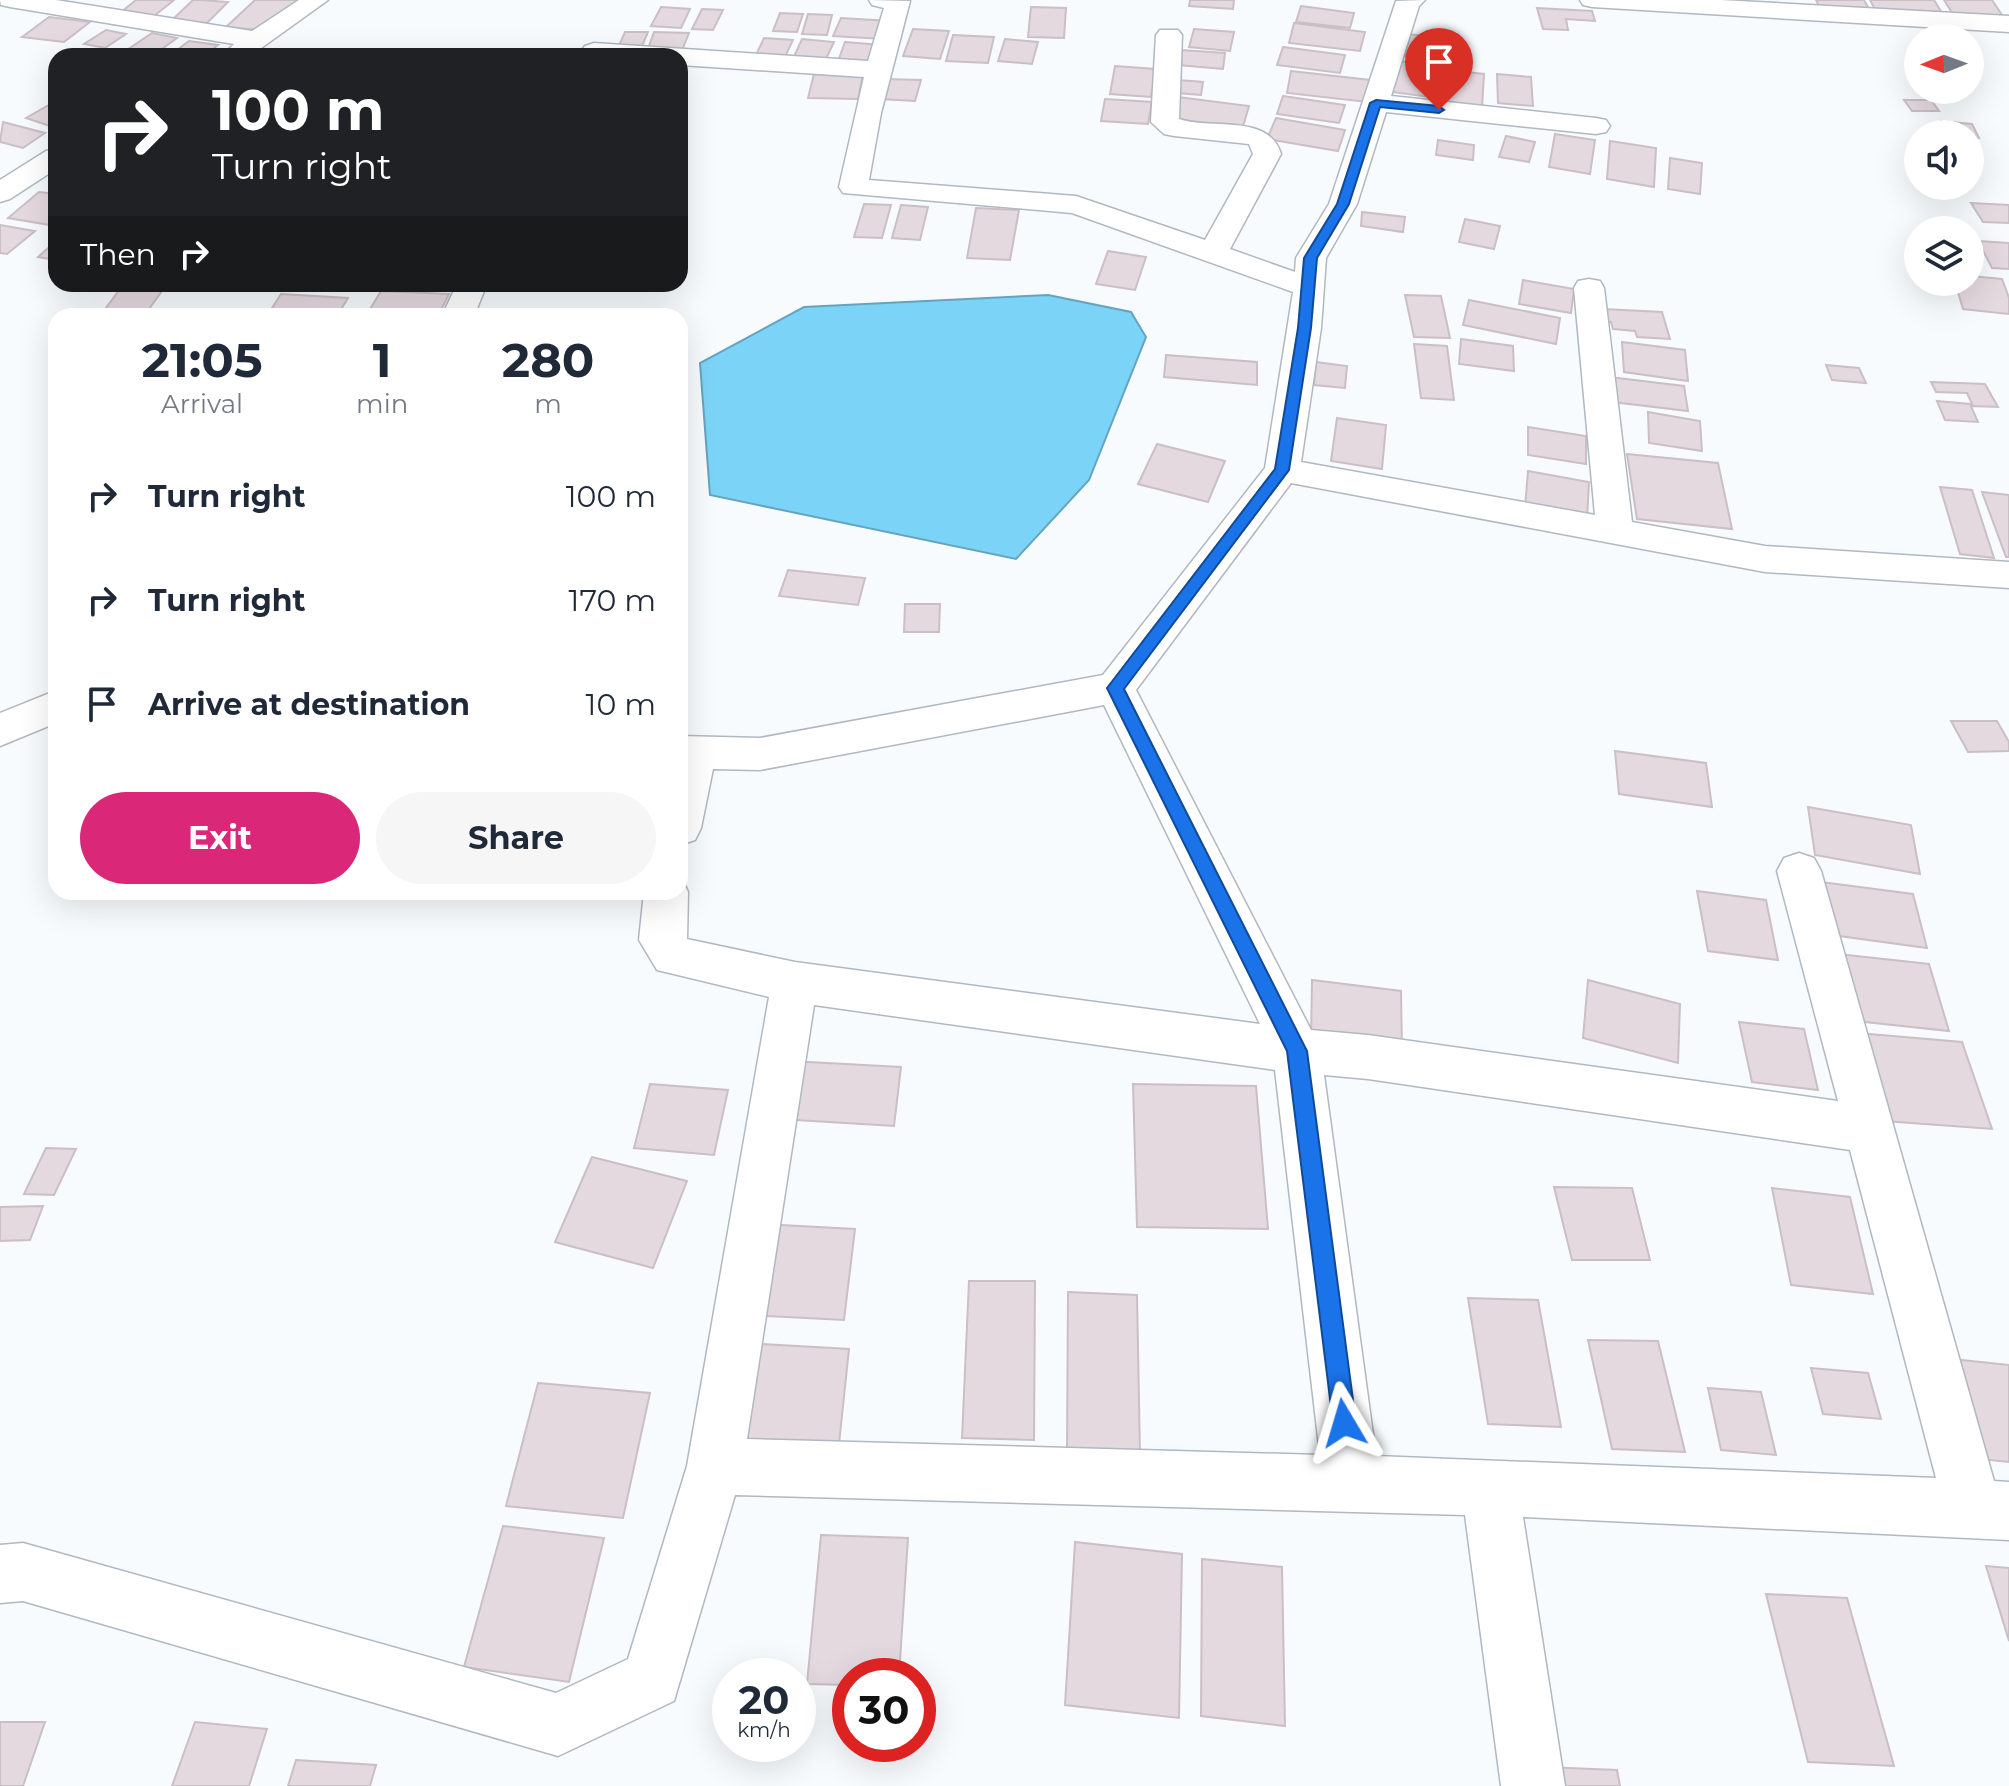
<!DOCTYPE html>
<style>
body{margin:0;font-family:Montserrat,sans-serif;background:#f6f6f7;color:#1f2937;height:100vh;display:flex;flex-direction:column;font-size:30px;white-space:nowrap}
*{box-sizing:border-box;margin:0}
p{font-size:26px;color:#747a83}
.icon{flex:none;width:44px;height:44px;fill:none;stroke:currentColor;stroke-width:2;stroke-linecap:round;stroke-linejoin:round}
.map{position:relative;flex:1;overflow:hidden}
.drawer{position:absolute;left:48px;top:308px;width:640px;height:592px;display:flex;flex-direction:column;background:#fff;border-radius:24px;box-shadow:0 8px 32px #0002}
.drawer>*{flex:none}
.guide{position:absolute;left:48px;top:48px;width:640px;height:244px;border-radius:24px;box-shadow:0 8px 32px #0002;background:#202124;color:#fff;overflow:hidden}
.needle{width:52px;rotate:269deg}
.fabs{position:absolute;left:1904px;top:24px;display:grid;gap:16px}
.fabs a{display:grid;place-items:center;width:80px;height:80px;border-radius:50%;background:#fff;box-shadow:0 8px 32px #0002;font-size:40px}
.speed{position:absolute;left:712px;top:1658px;display:flex;gap:16px;font-size:40px;font-weight:700;text-align:center}
.speed>*{display:grid;place-content:center;width:104px;height:104px;border-radius:50%;background:#fff;box-shadow:0 8px 32px #0002;line-height:1}
.speed small{font-size:20px;font-weight:400}
.speed .limit{border:12px solid #d22;background:#fff;color:#111}
.pin{position:absolute;display:grid;place-items:center;width:68px;height:68px;color:#fff;margin:-82px -34px;border-radius:50% 50% 50% 0;rotate:-45deg;box-shadow:0 0 8px #0007}
.pin .icon{rotate:45deg}
.me{position:absolute;width:88px;margin:-44px;rotate:353deg;stroke-linejoin:round;filter:drop-shadow(0 0 6px #0008)}
.turn{display:flex;align-items:center;gap:28px;height:168px;padding:0 32px;font-size:36px}
.turn .icon{width:104px;height:104px;stroke-width:2.5}
.turn b{display:block;font-size:56px;line-height:68px}
.then{display:flex;align-items:center;height:76px;padding:0 32px;background:#0003;gap:16px;font-size:30px}
.eta{display:flex;justify-content:space-evenly;align-items:center;height:136px;text-align:center}
.eta b{font-size:48px;font-weight:700;line-height:56px}
.action{display:flex;gap:16px;margin-top:auto;padding:16px 32px}
.action a{flex:1;height:92px;border-radius:48px;background:#db2777;color:#fff;font-size:32px;font-weight:700;line-height:92px;text-align:center}
.action a+a{background:#f6f6f7;color:#1f2937}
ul{padding:0;list-style:none}
li{display:flex;align-items:center;gap:24px;height:104px;padding:0 32px}
li div{flex:1}
li b{display:block;font-size:30px}
li em{font-style:normal}
.map>svg:first-child{display:block}
</style>
<div class="map">
<svg width="2009" height="1786" viewBox="0 0 2009 1786">
<rect width="100%" height="100%" fill="#f7fbfe"/>
<path fill="#7bd4f7" stroke="#65a4be" stroke-width="2" d="M1048,295L1131,312L1146,337L1089,480L1016,559L710,495L700,363L804,307Z"/>
<path fill="#e4d9df" stroke="#cabfc4" stroke-width="2" d="M136,0H174L154,16L121,12Z
M193,0H201L228,2L207,23L172,20Z
M255,0H300L268,31L226,27Z
M1190,0H1234L1233,9L1189,6Z
M1816,0H1864L1872,14L1822,12Z
M1870,0H1934L1945,18L1878,15Z
M1944,0H1992L2006,21L1956,19Z
M1301,6L1354,13L1350,28L1296,22Z
M661,7L690,9L681,28L651,26Z
M1031,7L1066,8L1064,38L1028,37Z
M1537,8L1592,11L1595,21L1566,19L1568,30L1543,29Z
M702,9L723,10L713,30L692,29Z
M780,13L803,14L797,32L773,31Z
M808,14L832,15L827,35L802,34Z
M49,17L90,22L64,42L22,37Z
M841,18L889,21L883,39L833,36Z
M1294,23L1365,32L1360,51L1289,43Z
M913,29L949,31L940,59L903,56Z
M1194,29L1234,32L1230,51L1189,47Z
M106,30L126,34L105,48L84,44Z
M625,32H648L640,51L617,50Z
M654,32L689,33L681,53L647,52Z
M152,33L177,38L152,56H118Z
M1405,34L1451,38V60L1405,56Z
M953,35L994,37L988,63L946,61Z
M764,38L793,40L783,61L754,59Z
M802,39L834,42L824,63L792,61Z
M1005,39L1038,42L1032,64L998,61Z
M189,41L218,45L204,56H169Z
M845,42L881,45L874,66L837,64Z
M1283,47L1345,55L1340,73L1277,65Z
M1181,50L1225,53L1223,69L1178,65Z
M1399,61L1435,66L1429,97L1392,92Z
M1115,66L1156,69L1151,97L1110,94Z
M1448,70L1484,74L1482,108L1445,103Z
M1291,71L1370,80L1367,102L1287,93Z
M814,74L863,75L858,99L808,98Z
M1497,74L1531,77L1533,106L1498,103Z
M885,79L921,80L915,101L879,99Z
M1178,80L1203,82L1201,95L1176,93Z
M1283,96L1345,105L1339,123L1277,114Z
M1178,97L1249,106L1242,130L1171,122Z
M1105,99L1152,102L1148,124L1101,121Z
M1904,100H1931L1939,111H1912Z
M56,101V128L26,118Z
M1276,118L1345,130L1338,151L1267,139Z
M1941,121L1972,124L1979,138L1970,137V134H1947Z
M3,122L45,133L23,148L0,142Z
M1555,134L1595,140L1590,174L1549,167Z
M1506,136L1535,142L1529,162L1499,157Z
M1438,140L1474,145L1473,160L1436,155Z
M1610,141L1656,148L1654,187L1607,179Z
M1670,158L1702,163L1700,194L1668,189Z
M39,192L56,194V226L8,218Z
M1971,203L2009,205V223L1983,222Z
M864,204L891,205L882,238L854,237Z
M901,205L928,207L920,240L892,238Z
M976,208L1019,210L1010,260L967,258Z
M1362,212L1405,217L1403,232L1361,226Z
M1465,219L1500,226L1494,249L1459,242Z
M0,225L35,231L7,254L0,253Z
M56,241V260L38,257Z
M1978,241L2009,243V269L1992,268Z
M1108,251L1146,257L1135,290L1096,284Z
M1970,276L2002,279L2009,298V314L1963,309L1955,282H1970Z
M1523,280L1574,289L1571,313L1519,304Z
M322,284H355L350,291L319,287Z
M120,289L162,291L144,316H100Z
M381,291L449,294L438,316H366Z
M281,294L348,298L337,316H267Z
M1405,295L1441,296L1450,338L1414,337Z
M1469,300L1560,318L1556,344L1463,325Z
M1603,309L1662,312L1670,339L1637,337L1635,331L1613,329L1611,322H1606Z
M1461,339L1513,346L1514,371L1459,364Z
M1622,342L1685,350L1688,381L1624,372Z
M1414,344L1447,346L1454,400L1421,398Z
M1166,355L1257,362V385L1164,377Z
M1316,362L1347,366L1345,388L1314,385Z
M1826,365L1859,368L1866,383L1832,380Z
M1601,376L1684,386L1688,411L1604,401Z
M1931,382L1985,384L1998,407L1973,406L1967,393L1936,392Z
M1937,401L1970,404L1978,422L1945,420Z
M1648,412L1700,421L1702,451L1649,443Z
M1337,418L1386,425L1382,469L1331,461Z
M1528,427L1586,436V464L1528,455Z
M1157,444L1225,461L1208,502L1138,484Z
M1627,454L1718,463L1732,529L1637,519Z
M1528,471L1589,482L1587,519L1525,508Z
M1940,487L1972,490L1994,558L1960,554Z
M1982,492L2009,495V557H2006Z
M788,570L865,578L858,605L779,596Z
M905,604H940L939,632H904Z
M1951,721H1997L2009,742V751L1968,752Z
M1615,751L1706,763L1712,807L1619,794Z
M1808,807L1911,825L1920,874L1815,855Z
M1821,882L1913,894L1927,948L1832,935Z
M1697,891L1766,900L1778,960L1708,951Z
M1838,954L1929,964L1949,1031L1856,1021Z
M1312,980L1401,991L1402,1051L1311,1039Z
M1588,980L1680,1004L1678,1063L1583,1038Z
M1739,1022L1804,1029L1818,1090L1752,1082Z
M1858,1033L1962,1042L1992,1129L1884,1121Z
M789,1061L901,1067L894,1126L780,1119Z
M650,1084L728,1090L714,1155L634,1148Z
M1133,1084L1256,1086L1268,1229L1137,1227Z
M46,1148L76,1149L54,1195L24,1194Z
M592,1157L687,1181L653,1268L555,1242Z
M1554,1187L1632,1188L1650,1260H1572Z
M1772,1188L1850,1197L1873,1294L1791,1285Z
M43,1206L30,1240L0,1241V1207Z
M762,1224L855,1229L844,1320L748,1315Z
M969,1281H1035L1034,1440L962,1438Z
M1068,1292L1137,1295L1140,1455L1067,1453Z
M1468,1298L1538,1300L1561,1427L1488,1424Z
M1588,1340L1658,1341L1685,1452L1612,1449Z
M745,1343L849,1349L839,1444L730,1439Z
M1952,1359L2009,1365V1462L1981,1459Z
M1811,1368L1868,1373L1881,1419L1823,1414Z
M538,1383L650,1393L623,1518L506,1506Z
M1708,1388L1761,1392L1776,1455L1721,1450Z
M503,1526L604,1538L569,1682L464,1667Z
M821,1535L908,1538L899,1676H850V1685L807,1684Z
M1075,1542L1182,1554L1179,1718L1065,1705Z
M1202,1559L1282,1567L1285,1726L1201,1716Z
M1986,1566L2009,1568V1641Z
M1766,1594L1847,1598L1894,1766L1808,1762Z
M0,1722H45L23,1786H0Z
M195,1722L267,1729L249,1786H172Z
M296,1760L376,1765L370,1786H288Z
M1544,1767L1617,1770L1620,1786H1547Z"/>
<g fill="none" stroke-linecap="round" stroke-linejoin="round">
<g stroke="#b0b8c0" stroke-width="3">
<path id="minor" d="M0,0H56L252,31L299,0H328L250,56H222L234,44L10,7L1,5Z
M869,0L910,1L881,113L869,180L1076,196L1205,240L1253,154L1249,144L1174,136L1164,134L1151,122L1156,35L1160,30H1178L1182,35L1179,119C1211,130 1269,113 1281,154L1230,249L1295,272L1296,258L1329,204L1396,1L1425,0L1419,6L1391,96L1596,118L1606,120L1610,126L1606,132L1596,134L1386,112L1357,204L1326,258L1321,328L1301,462L1595,515L1574,288L1578,281L1589,279L1600,281L1604,288L1632,522L1765,546L2009,562V588L1765,572L1291,483L1136,690L1311,1030L1368,1035L1838,1101L1777,871L1784,858L1799,853L1814,858L1821,871L1994,1481L2009,1482V1540L1523,1517L1565,1786H1501L1465,1515L735,1495L674,1701L558,1756L23,1601L0,1603V1545L23,1543L556,1693L628,1659L687,1466L769,997L657,970L639,940L644,892H680L682,879L688,892L687,939L795,962L1260,1024L1104,705L760,770L713,769L701,828L695,840L680,845V736L760,738L1103,675L1265,468L1293,292L1072,213L843,193L839,187L864,77L680,65V56H585L581,51L585,46L594,43L868,61L884,8L872,5ZM814,1005L1275,1070L1320,1455L747,1439ZM1324,1075L1368,1079L1850,1150L1936,1478L1376,1456Z
M1580,0H1721L2009,16V32L1592,7L1583,5Z
M56,149V169L10,199L0,202V180L46,151Z
M457,284H487L474,316H442Z
M50,693H56V723L0,746V713Z"/>
</g>
<use href="#minor" fill="#fff" fill-rule="evenodd"/>
</g>
<path fill="#1a73e8" stroke="#114b97" stroke-width="2" d="M1376,100L1439,106L1444,110L1439,113L1380,107L1349,204L1317,258L1311,328L1289,470L1124,689L1307,1051L1356,1423L1353,1431L1344,1435L1336,1431L1333,1423L1287,1051L1107,688L1275,469L1298,328L1304,258L1337,204L1370,103Z"/>
</svg>
<div class="fabs">
<a><svg class="needle" viewBox="-14 -14 28 28"><path d="M0-13l5 13h-10z" fill="#e53935"/><path d="M0 13l5-13h-10z" fill="#747a83"/></svg></a>
<a><svg class="icon" aria-label="sound" viewBox="0 0 24 24"><path d="M4 9h4l5-4v14l-5-4H4zM17 9q2 3 0 6"/></svg></a>
<a><svg class="icon" aria-label="layers" viewBox="0 0 24 24"><path d="M12 4l9 5-9 5-9-5zM3 14l9 5 9-5"/></svg></a>
</div>
<div class="speed"><div>20<small>km/h</small></div><div class="limit">30</div></div>
<div class="pin" style="left:1439px;top:110px;background:#d93025"><svg class="icon" aria-label="arrive" viewBox="0 0 24 24"><path d="M6 21V4h12l-3 4 3 4H6"/></svg></div>
<svg class="me" style="left:1344px;top:1423px" viewBox="-20 -20 40 40"><path d="M0-17L14 15 0 8-14 15z" fill="#1a73e8" stroke="#fff" stroke-width="4"/></svg>
<div class="guide">
<div class="turn"><svg class="icon" aria-label="right" viewBox="0 0 24 24"><path d="M7 20v-9h11M14 6l5 5-5 5"/></svg><div><b>100 m</b>Turn right</div></div>
<div class="then">Then<svg class="icon" aria-label="right" viewBox="0 0 24 24"><path d="M7 20v-9h11M14 6l5 5-5 5"/></svg></div>
</div>
<section class="drawer">
<div class="eta">
<div><b>21:05</b><p>Arrival</p></div>
<div><b>1</b><p>min</p></div>
<div><b>280</b><p>m</p></div>
</div>
<ul>
<li><svg class="icon" aria-label="right" viewBox="0 0 24 24"><path d="M7 20v-9h11M14 6l5 5-5 5"/></svg><div><b>Turn right</b></div><em>100 m</em></li>
<li><svg class="icon" aria-label="right" viewBox="0 0 24 24"><path d="M7 20v-9h11M14 6l5 5-5 5"/></svg><div><b>Turn right</b></div><em>170 m</em></li>
<li><svg class="icon" aria-label="arrive" viewBox="0 0 24 24"><path d="M6 21V4h12l-3 4 3 4H6"/></svg><div><b>Arrive at destination</b></div><em>10 m</em></li>
</ul>
<div class="action"><a>Exit</a><a>Share</a></div>
</section>
</div>
